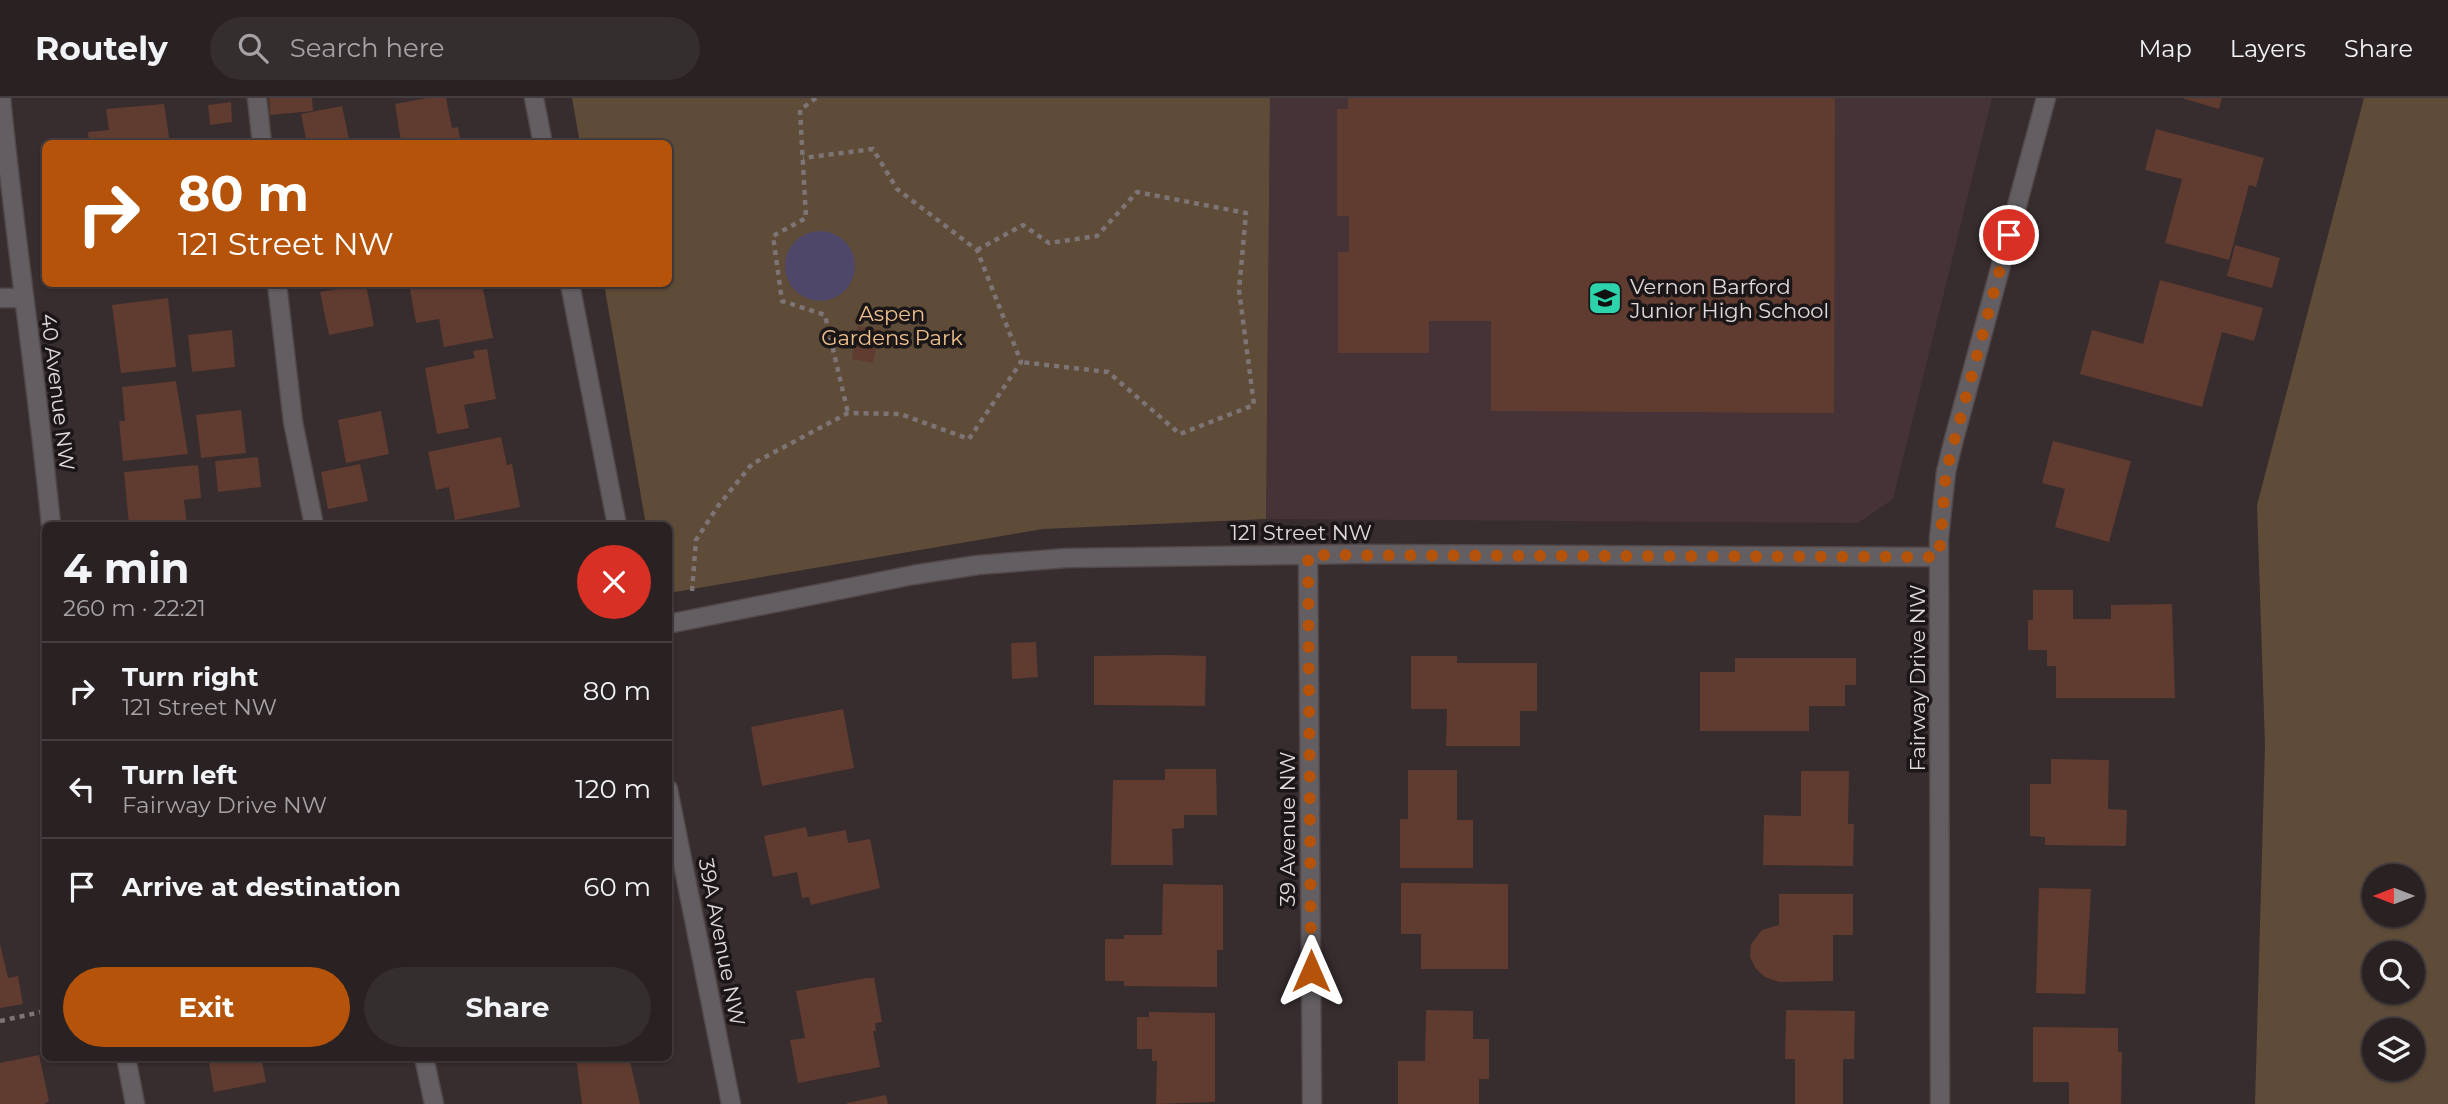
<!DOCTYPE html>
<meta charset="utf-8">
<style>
body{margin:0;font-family:Montserrat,sans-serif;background:#352e2f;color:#f1f3f6;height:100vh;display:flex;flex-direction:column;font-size:26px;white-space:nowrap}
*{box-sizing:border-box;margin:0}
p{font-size:23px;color:#a5a3a5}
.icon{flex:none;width:38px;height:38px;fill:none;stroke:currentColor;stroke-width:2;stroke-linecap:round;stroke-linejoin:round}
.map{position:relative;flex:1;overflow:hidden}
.details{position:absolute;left:42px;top:424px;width:630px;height:539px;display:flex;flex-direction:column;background:#292122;border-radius:10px;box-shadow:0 2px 5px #0004,0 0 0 2px #453e40}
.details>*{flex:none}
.hud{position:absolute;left:42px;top:42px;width:630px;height:147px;border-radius:10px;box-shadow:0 2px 5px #0004,0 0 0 2px #453e40;background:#b45309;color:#fff;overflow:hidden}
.needle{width:46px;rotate:270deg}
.tools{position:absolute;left:2362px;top:766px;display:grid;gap:14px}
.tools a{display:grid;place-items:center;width:63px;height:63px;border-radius:50%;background:#292122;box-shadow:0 2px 5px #0004,0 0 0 2px #453e40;font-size:35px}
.pin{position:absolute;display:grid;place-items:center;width:60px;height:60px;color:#fff;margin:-30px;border:4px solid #fff;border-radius:50%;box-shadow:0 2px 7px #0007}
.me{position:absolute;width:77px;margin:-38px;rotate:0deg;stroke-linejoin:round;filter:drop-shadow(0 0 5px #0008)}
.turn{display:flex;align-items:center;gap:24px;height:147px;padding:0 21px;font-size:32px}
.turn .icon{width:91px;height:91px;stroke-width:2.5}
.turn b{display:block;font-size:49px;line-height:60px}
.round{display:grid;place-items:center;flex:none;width:74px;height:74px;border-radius:37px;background:#352e2f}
.headline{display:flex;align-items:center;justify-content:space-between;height:119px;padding:0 21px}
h1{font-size:42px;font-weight:700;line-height:52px}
.button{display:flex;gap:14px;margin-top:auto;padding:14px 21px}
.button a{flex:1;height:80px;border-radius:42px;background:#b45309;color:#fff;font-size:28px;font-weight:700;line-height:80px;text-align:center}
.button a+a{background:#352e2f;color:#f1f3f6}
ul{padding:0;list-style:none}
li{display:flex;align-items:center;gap:21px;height:98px;padding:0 21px;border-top:2px solid #453e40}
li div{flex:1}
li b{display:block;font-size:26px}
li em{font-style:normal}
header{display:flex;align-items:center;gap:42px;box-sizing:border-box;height:98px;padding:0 35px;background:#292122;border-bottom:2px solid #453e40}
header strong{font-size:33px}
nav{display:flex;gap:38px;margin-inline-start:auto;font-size:24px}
.search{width:490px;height:63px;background:#352e2f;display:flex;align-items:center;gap:18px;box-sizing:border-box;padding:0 24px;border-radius:38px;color:#a5a3a5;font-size:26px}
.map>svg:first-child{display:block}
</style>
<header>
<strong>Routely</strong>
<div class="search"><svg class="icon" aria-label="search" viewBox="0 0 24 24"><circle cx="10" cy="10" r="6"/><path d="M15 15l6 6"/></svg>Search here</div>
<nav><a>Map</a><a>Layers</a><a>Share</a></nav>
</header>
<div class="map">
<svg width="2448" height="1006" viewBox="0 0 2448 1006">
<rect width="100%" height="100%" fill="#372c2e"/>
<path fill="#453338" d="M1270,0H1992L1893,401L1858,425L1266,421Z"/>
<path fill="#5e4c39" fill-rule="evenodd" d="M572,0H1270L1266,421L1043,431L669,495L668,427H646L604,186H668V46L580,45Z
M2364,0H2448V1006H2255L2265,647L2257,407ZM2375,779H2413V817H2375ZM2375,856H2413V894H2375ZM2375,933H2413V971H2375Z"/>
<path fill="#4f4769" d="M785 168a35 35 0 1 1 70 0a35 35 0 1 1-70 0Z"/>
<path fill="#603b30" d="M269,0H312L313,13L270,17Z
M427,0H446L452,30L458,29L461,46H395L401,43L395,6Z
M1348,0H1835L1834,315L1491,313V223H1429V255H1338V154H1349V118H1337V11H1348Z
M2182,0H2222L2219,11Z
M231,4L232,24L210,27L208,7Z
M164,6L170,46H89L88,34L109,32L106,11Z
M342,8L350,46H307L301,16Z
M2156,31L2264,60L2256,89L2249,87L2229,162L2165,145L2182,81L2145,72Z
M2235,147L2280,160L2272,190L2227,178Z
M2160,182L2263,210L2254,243L2222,234L2202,309L2080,276L2092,232L2143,246Z
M366,186L374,228L329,237L320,194Z
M409,186H482L493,240L444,249L439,221L416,225Z
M168,200L176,269L121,275L112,207Z
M858,228L880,232L873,265L852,261Z
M232,232L235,269L192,274L188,237Z
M487,251L496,301L464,307L469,330L437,336L425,270L475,260L473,253Z
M176,283L188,356L123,363L119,323H125L122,289Z
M241,312L246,355L201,360L196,317Z
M381,313L389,356L346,365L338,322Z
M501,339L507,367L512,366L520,409L455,422L449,389L436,392L428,354Z
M2053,343L2131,363L2109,444L2055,429L2065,391L2042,385Z
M258,359L261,389L218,394L215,363Z
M360,366L368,403L328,411L321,374Z
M198,367L201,400L184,402L187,427H129L124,374Z
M2033,492H2073V521H2111V507L2172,506L2175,600H2056V568H2047V552H2028V522H2033Z
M1036,544L1038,579L1012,581L1011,545Z
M1167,557L1206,558L1205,608L1094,607V558Z
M1411,558H1457V565H1537V613H1520V648H1446L1447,611H1411Z
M1735,560H1856V587H1845V608H1809V633H1700V574H1735Z
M843,611L854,670L762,688L751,629Z
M2051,661L2109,662L2108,711L2127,712L2126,748L2045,747V739L2030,738V686H2051Z
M1165,671H1216L1217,717H1184V730L1172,731L1173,767H1111L1113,682H1165Z
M1408,672H1457V722H1473V770H1400V721H1408Z
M1801,673H1849L1848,726H1854L1853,768L1763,767L1764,717L1801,718Z
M806,729L808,739L846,732L848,745L870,741L880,790L811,807L809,799L802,800L797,774L773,779L764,738Z
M1401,785L1508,786V871H1421V836H1401Z
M1163,786L1223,787V852H1217V889L1124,888V883H1105V841H1124V837H1162Z
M2039,790L2091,791L2085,896L2036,895Z
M1779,796H1853V837H1833V883L1779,884L1765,879L1756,871L1750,859L1751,846L1762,832L1779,827Z
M0,846L8,880L18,878L23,906L0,910Z
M867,880H874L882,924L875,925L876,933H873L880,969L798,985L790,942L805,940L796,893Z
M1426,912L1473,913V941H1489V981H1479V1006H1398V963H1425Z
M1786,912L1855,913L1854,961H1843V1006H1795V961H1785Z
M1149,914L1215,915V1004L1156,1006L1157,963H1152V951H1137V919H1149Z
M2033,929L2118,930V954H2122L2121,1006H2069V984H2033Z
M39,957L49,1003L45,1006H0V965Z
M208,959H261L266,984L214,994Z
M576,959H629L640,1006H582Z
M886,997L888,1006H847V1005Z"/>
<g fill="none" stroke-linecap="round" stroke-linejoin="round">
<g stroke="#52484a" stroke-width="21">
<path id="service" d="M257,0L262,46
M277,186L293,324L314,427
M424,959L434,1006"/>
</g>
<g stroke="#52484a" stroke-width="21">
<path id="minor" d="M534,0L543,46
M570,186L617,427
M1308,457L1312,1006
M668,526L913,477L978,467L1067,460L1357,456L1939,459
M668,691L731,1006
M1940,1006L1939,440L1946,374L1953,345L2046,0"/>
</g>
<g stroke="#52484a" stroke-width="21">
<path id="tertiary" d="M1,0C15,143 37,284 51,427
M0,200H22
M126,959L135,1006"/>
</g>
<path stroke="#7d7475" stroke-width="4.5" stroke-dasharray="5 5" stroke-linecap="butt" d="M816,0L800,12L806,120L773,138L782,203L825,217L848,315
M977,152L1023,127L1049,145L1097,138L1137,94L1246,115L1239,192L1254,307L1180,336L1108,274L1021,264
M692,493L696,442L718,408L752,366L848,315L900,316L969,341L1021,264L977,152L897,91L873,51L803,60
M0,923L46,913"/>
<use href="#service" stroke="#625e62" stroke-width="18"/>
<use href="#minor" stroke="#625e62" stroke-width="18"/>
<use href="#tertiary" stroke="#625e62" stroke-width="18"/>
</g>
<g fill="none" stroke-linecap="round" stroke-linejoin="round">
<path stroke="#b45309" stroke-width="12" stroke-dasharray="0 21.6" d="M1311,873L1308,457L1939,459L1946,374L2009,137"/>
</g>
<defs>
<g id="school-square" transform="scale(1.75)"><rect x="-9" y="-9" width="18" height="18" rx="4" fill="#2dd4ab" stroke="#1b1617"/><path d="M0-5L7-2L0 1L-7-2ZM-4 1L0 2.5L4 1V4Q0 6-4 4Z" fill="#111"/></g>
</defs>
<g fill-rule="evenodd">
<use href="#school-square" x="1605" y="200"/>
</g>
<g text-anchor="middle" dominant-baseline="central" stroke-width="7" stroke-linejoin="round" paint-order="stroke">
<g font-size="21" fill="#e1dadb" stroke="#1b1617" text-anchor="start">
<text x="1630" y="188">Vernon Barford<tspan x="1630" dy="24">Junior High School</tspan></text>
</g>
<g font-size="21" fill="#f0c18d" stroke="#1b1617">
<text x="892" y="215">Aspen<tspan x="892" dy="24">Gardens Park</tspan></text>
</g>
<g font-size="21" fill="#e1dadb" stroke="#1b1617">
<text transform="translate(58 294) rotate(83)">40 Avenue NW</text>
<text x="1301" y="434">121 Street NW</text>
<text transform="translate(1917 580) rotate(-90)">Fairway Drive NW</text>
<text transform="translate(1287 731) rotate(-90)">39 Avenue NW</text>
<text transform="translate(722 844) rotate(79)">39A Avenue NW</text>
</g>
</g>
</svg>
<div class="tools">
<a><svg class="needle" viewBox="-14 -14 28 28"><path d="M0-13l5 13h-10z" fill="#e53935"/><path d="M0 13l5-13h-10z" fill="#a5a3a5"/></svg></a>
<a><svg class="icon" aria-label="search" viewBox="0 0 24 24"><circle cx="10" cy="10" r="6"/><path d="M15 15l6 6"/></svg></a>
<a><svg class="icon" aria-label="layers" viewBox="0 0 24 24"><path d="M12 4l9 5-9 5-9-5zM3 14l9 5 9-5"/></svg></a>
</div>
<div class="pin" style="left:2009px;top:137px;background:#d93025"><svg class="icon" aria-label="arrive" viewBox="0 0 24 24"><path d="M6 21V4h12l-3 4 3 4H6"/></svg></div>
<svg class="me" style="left:1311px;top:873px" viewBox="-20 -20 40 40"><path d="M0-17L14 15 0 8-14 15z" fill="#b45309" stroke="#fff" stroke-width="4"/></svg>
<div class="hud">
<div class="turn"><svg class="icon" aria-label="right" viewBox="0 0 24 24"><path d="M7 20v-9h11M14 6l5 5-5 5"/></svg><div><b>80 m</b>121 Street NW</div></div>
</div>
<section class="details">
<div class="headline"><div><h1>4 min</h1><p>260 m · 22:21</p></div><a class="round" style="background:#d93025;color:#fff"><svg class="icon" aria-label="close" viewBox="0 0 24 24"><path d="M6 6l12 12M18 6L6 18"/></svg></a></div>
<ul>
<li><svg class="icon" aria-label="right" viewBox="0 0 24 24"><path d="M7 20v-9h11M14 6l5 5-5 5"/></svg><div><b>Turn right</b><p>121 Street NW</p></div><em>80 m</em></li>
<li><svg class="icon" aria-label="left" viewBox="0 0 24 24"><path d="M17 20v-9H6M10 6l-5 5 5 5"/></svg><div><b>Turn left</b><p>Fairway Drive NW</p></div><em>120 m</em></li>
<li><svg class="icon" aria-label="arrive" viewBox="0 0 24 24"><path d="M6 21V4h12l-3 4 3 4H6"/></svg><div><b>Arrive at destination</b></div><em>60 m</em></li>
</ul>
<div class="button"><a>Exit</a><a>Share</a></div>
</section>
</div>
